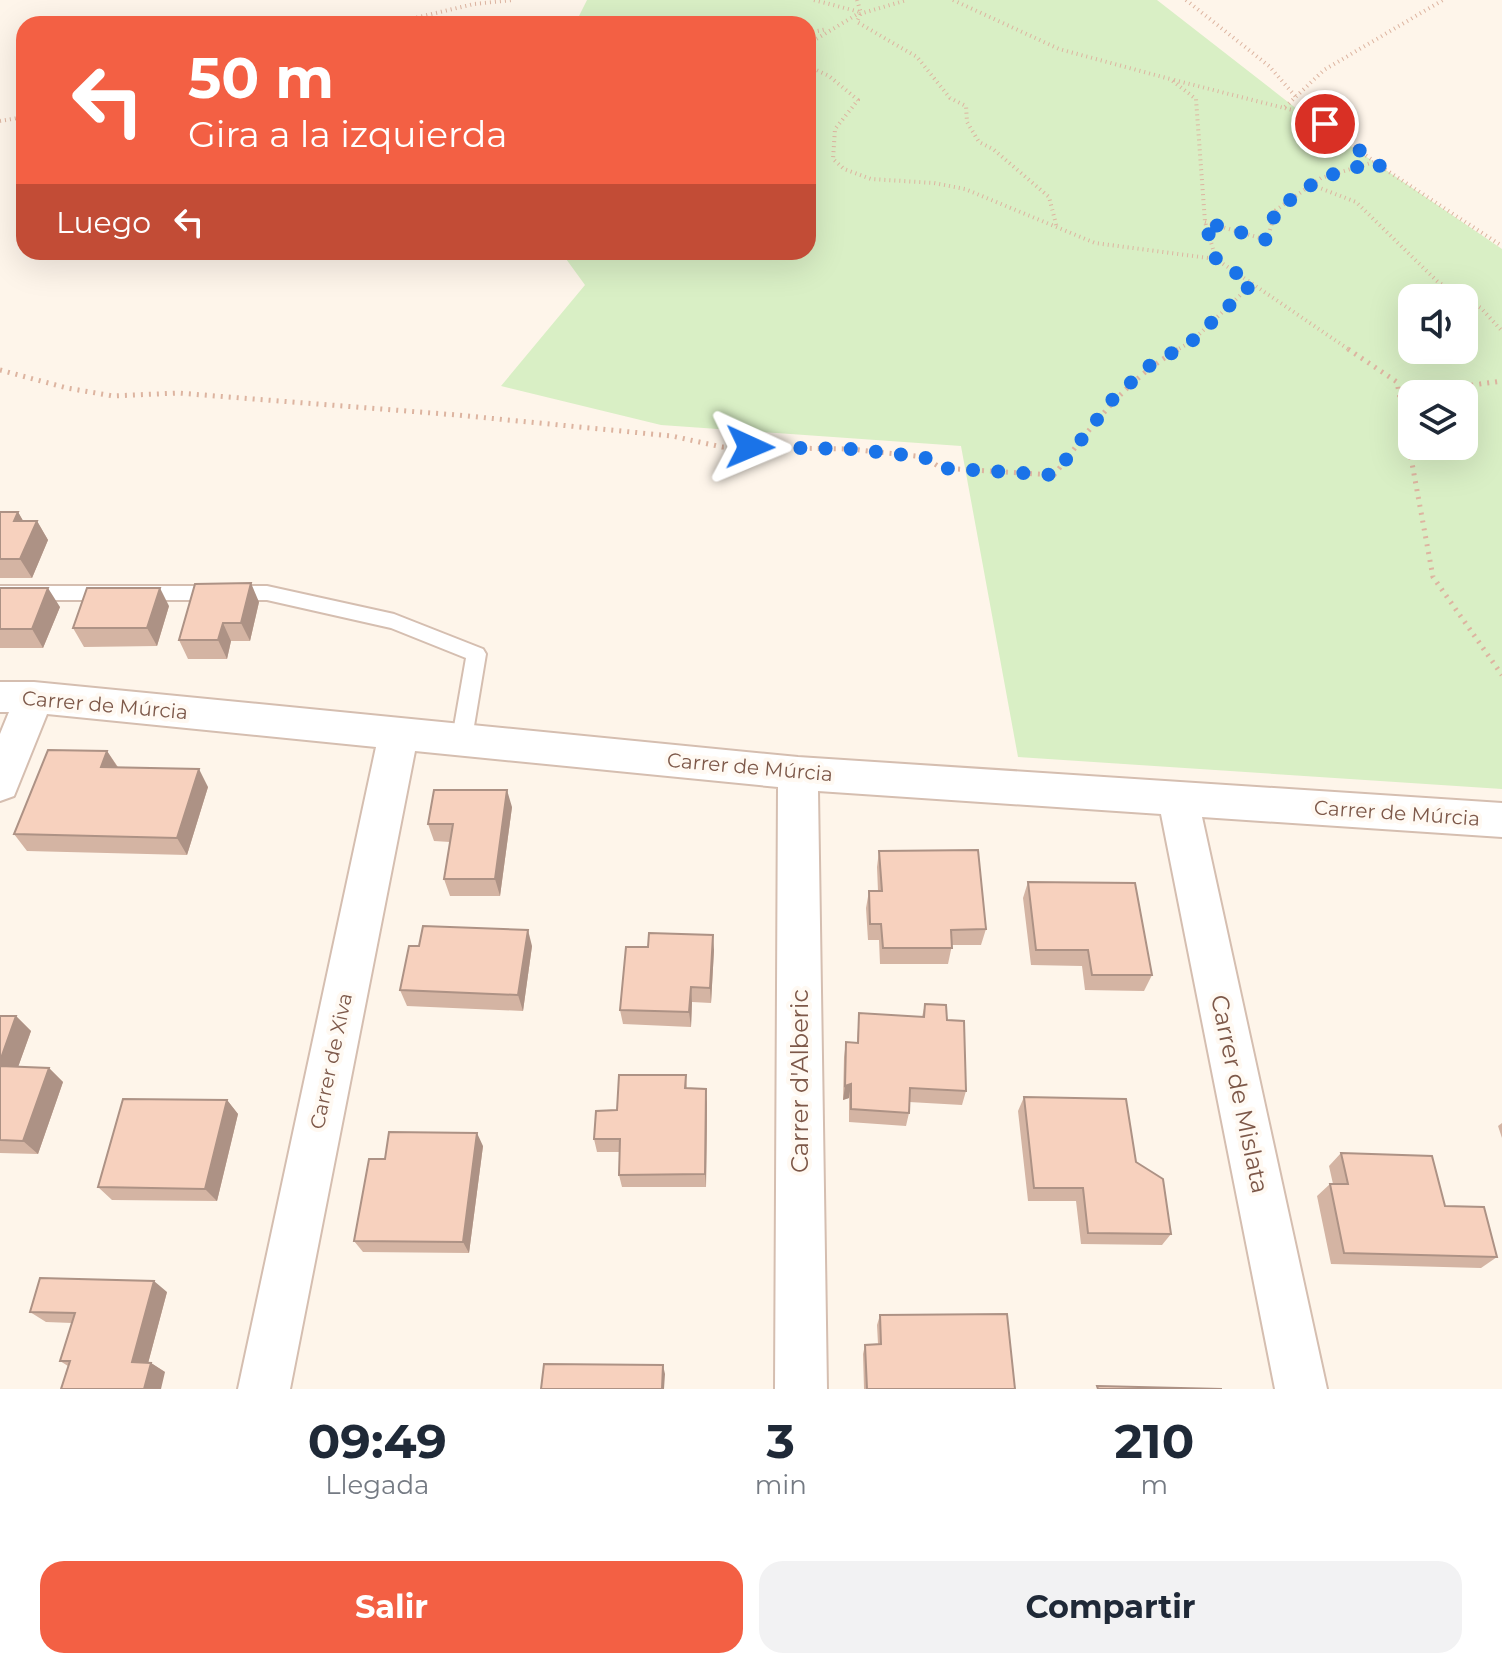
<!DOCTYPE html>
<html lang="es">
<meta charset="utf-8">
<style>
body{margin:0;font-family:Montserrat,sans-serif;background:#f2f2f3;color:#1f2937;height:100vh;display:flex;flex-direction:column;font-size:30px;white-space:nowrap}
*{box-sizing:border-box;margin:0}
p{font-size:26px;color:#747a83}
.icon{flex:none;width:44px;height:44px;fill:none;stroke:currentColor;stroke-width:2;stroke-linecap:round;stroke-linejoin:round}
.map{position:relative;height:1389px;overflow:hidden}
.details{display:flex;flex-direction:column;background:#fff;flex:1}
.details>*{flex:none}
.hud{position:absolute;left:16px;top:16px;width:800px;height:244px;border-radius:24px;box-shadow:0 8px 32px #0002;background:#f36044;color:#fff;overflow:hidden}
.fabs{position:absolute;left:1398px;top:284px;display:grid;gap:16px}
.fabs a{display:grid;place-items:center;width:80px;height:80px;border-radius:16px;background:#fff;box-shadow:0 8px 32px #0002;font-size:40px}
.pin{position:absolute;display:grid;place-items:center;width:68px;height:68px;color:#fff;margin:-34px;border:4px solid #fff;border-radius:50%;box-shadow:0 2px 8px #0007}
.me{position:absolute;width:88px;margin:-44px;rotate:91deg;stroke-linejoin:round;filter:drop-shadow(0 0 6px #0008)}
.turn{display:flex;align-items:center;gap:28px;height:168px;padding:0 40px;font-size:36px}
.turn .icon{width:104px;height:104px;stroke-width:2.5}
.turn b{display:block;font-size:56px;line-height:68px}
.then{display:flex;align-items:center;height:76px;padding:0 40px;background:#0003;gap:16px;font-size:30px}
.eta{display:flex;justify-content:space-evenly;align-items:center;height:136px;text-align:center}
.eta b{font-size:48px;font-weight:700;line-height:56px}
.button{display:flex;gap:16px;margin-top:auto;padding:16px 40px}
.button a{flex:1;height:92px;border-radius:24px;background:#f36044;color:#fff;font-size:32px;font-weight:700;line-height:92px;text-align:center}
.button a+a{background:#f2f2f3;color:#1f2937}
.map>svg:first-child{display:block}
</style>
<div class="map">
<svg width="1502" height="1389" viewBox="0 0 1502 1389">
<rect width="100%" height="100%" fill="#fef5ea"/>
<path fill="#d9efc5" fill-rule="evenodd" d="M587,0H1157L1302,113L1502,249V789L1018,757L961,446L661,425L501,386L585,285L561,252H808V24H575ZM1412,298H1464V350H1412ZM1412,394H1464V446H1412Z"/>
<g fill="none" stroke-linecap="round" stroke-linejoin="round">
<g stroke="#d5beb0" stroke-width="4">
<path id="service" d="M0,586H267L394,614L483,649L486,654L472,738L469,744L462,746L455,744L452,738L466,658L391,628L267,600H0Z"/>
</g>
<g stroke="#d5beb0" stroke-width="4">
<path id="minor" d="M0,682H34L798,757L1502,803V837L1202,817L1327,1389H1275L1161,814L818,791L827,1389H775L778,787L415,751L290,1389H238L376,747L47,714L14,796L0,801V734L9,712H0Z"/>
</g>
<path stroke="#ddb4a0" stroke-width="4" stroke-dasharray="1 4" stroke-linecap="butt" d="M814,0L860,12
M857,0L861,13L857,22L917,57L950,98L966,106L967,122L979,142L993,149L1049,197L1057,228
M953,0L1059,49L1170,79L1196,99L1205,222L1216,259L1351,351
M1186,0L1269,66L1296,97
M419,19L464,24
M402,21L474,4L513,0
M371,24L405,20
M808,33L827,29
M808,44L856,15L907,0
M808,66L829,76L858,100L835,129L833,159L844,169L871,179L934,183L965,189L1095,243L1216,259
M1174,80L1284,108L1324,70L1443,0
M1285,108L1308,114L1375,162
M0,121L24,117
M1312,185L1356,202L1438,282L1481,308L1502,331
M1205,222L1267,240L1276,210L1321,178L1374,162L1502,246
M1175,351L1191,342L1252,284"/>
<path stroke="#ddb4a0" stroke-width="5" stroke-dasharray="2 6" stroke-linecap="butt" d="M1348,349L1397,382L1433,577L1502,675
M0,370L67,388L113,396L178,393L457,415L672,436L722,447L850,449L924,457L941,468L1054,475C1092,426 1125,380 1179,349
M1400,395L1502,381"/>
<use href="#service" fill="#fff" fill-rule="evenodd"/>
<use href="#minor" fill="#fff" fill-rule="evenodd"/>
</g>
<path fill="#d4b4a3" d="M0,512H18L23,521H37L48,540L32,578H0Z
M0,588L60,607L43,648H0Z
M259,602L250,641H231L227,659H188L179,640Z
M169,606L157,646L84,647L73,628Z
M107,751L118,767L208,787L187,855L27,851L14,834Z
M512,807L500,896H450L444,879L450,842L434,841L428,824Z
M879,851L986,929L981,945H952L948,964H880L879,940H868L866,908L869,891H878L877,867Z
M1028,882L1152,975L1144,991L1085,990L1082,966L1031,965L1023,898Z
M532,946L523,1011L407,1006L400,990Z
M714,950L711,1003L692,1002L691,1027L623,1024L620,1010Z
M925,1004L947,1020L966,1091L962,1105L909,1102V1113L906,1126L849,1122V1098L843,1100L844,1057L846,1042L857,1043L859,1013L922,1017Z
M0,1016H16L31,1031L18,1067L49,1068L63,1082L38,1154L0,1153Z
M686,1075L687,1088L707,1103L706,1187H622L619,1175L620,1152H597L594,1139L617,1110Z
M1024,1097L1136,1162L1171,1234L1162,1245L1081,1244L1076,1201H1028L1018,1111Z
M227,1100L238,1114L217,1201L112,1200L98,1187Z
M1502,1123V1138L1498,1126Z
M483,1146L469,1253L363,1252L354,1241L385,1159Z
M1341,1153L1445,1206L1497,1257L1481,1268L1331,1264L1317,1196L1330,1184H1333L1329,1166Z
M167,1292L148,1363H151L165,1372L68,1366L60,1361L72,1323L46,1322L30,1312Z
M880,1315L1015,1389H864L863,1354L865,1345L878,1344L877,1325Z"/>
<path fill="#ad9285" d="M18,512L29,531L14,521Z
M37,521L48,540L32,578L20,559Z
M251,583L259,602L250,641L241,623Z
M48,588L60,607L43,648L32,629Z
M160,588L169,606L157,646L147,628Z
M223,623L231,641L227,659L218,640Z
M107,751L118,768L101,767Z
M199,769L208,787L187,855L177,838Z
M507,790L512,807L500,896L495,879Z
M528,930L532,946L523,1011L518,995Z
M713,935L714,950L711,1003L710,988Z
M691,987L692,1002L691,1027L689,1012Z
M16,1016L31,1031L13,1081L0,1068V1061Z
M49,1068L63,1082L38,1154L23,1141Z
M851,1084L849,1098L843,1100L845,1086Z
M706,1089L707,1103L706,1187L705,1174Z
M227,1100L238,1114L217,1201L205,1189Z
M477,1133L483,1146L469,1253L463,1242Z
M154,1281L167,1292L146,1371L132,1362Z
M151,1363L165,1372L161,1389H144Z
M663,1365L665,1374L664,1389H662Z"/>
<path fill="#f7d1be" stroke="#ad9285" stroke-width="2" d="M0,512H18L14,521H37L20,559H0Z
M251,583L241,623H223L218,640H179L195,584Z
M0,588H48L32,629H0Z
M87,588H160L147,628H73Z
M48,750L107,751L101,767L199,769L177,838L14,834Z
M434,790H507L495,879H444L453,824H428Z
M978,850L986,929L951,930L952,948H883L881,924H870L869,891H882L879,851Z
M1028,882L1135,883L1152,975H1092L1088,950H1036Z
M423,926L528,930L518,995L400,990L409,946H419Z
M649,933L713,935L710,988L691,987L689,1012L620,1010L626,947H648Z
M925,1004L946,1005L947,1020L964,1021L966,1091L910,1088L909,1113L851,1109V1084L845,1086L846,1042L858,1043L859,1013L924,1017Z
M0,1016H16L0,1061Z
M0,1066L49,1068L23,1141L0,1140Z
M619,1075H686L685,1088L706,1089L705,1174L619,1175L620,1139H594L596,1111L617,1110Z
M1024,1097L1126,1099L1136,1162L1163,1179L1171,1234L1088,1233L1083,1188H1034Z
M123,1099L227,1100L205,1189L98,1187Z
M389,1132L477,1133L463,1242L354,1241L369,1159H385Z
M1341,1153L1432,1156L1445,1206L1484,1207L1497,1257L1344,1253L1330,1184H1348Z
M40,1278L154,1281L132,1362L151,1363L144,1389H61L70,1361H60L75,1313L30,1312Z
M1007,1314L1015,1389H867L865,1345L881,1344L880,1315Z
M544,1364L663,1365L662,1389H541Z
M1097,1386L1222,1389H1098Z"/>
<g fill="none" stroke-linecap="round" stroke-linejoin="round">
<path stroke="#1a73e8" stroke-width="14" stroke-dasharray="0 25.2" d="M750,447L850,449L924,457L941,468L1054,475L1113,399L1149,366L1191,342L1252,284L1216,259L1205,222L1267,240L1276,210L1321,178L1374,162L1380,166L1325,124"/>
</g>
<g text-anchor="middle" dominant-baseline="central" stroke-width="8" stroke-linejoin="round" paint-order="stroke">
<g font-size="20" fill="#7d5849" stroke="#fff9f2">
<text transform="translate(105 705) rotate(5)">Carrer de Múrcia</text>
<text transform="translate(750 767) rotate(5)">Carrer de Múrcia</text>
<text transform="translate(1397 813) rotate(4)">Carrer de Múrcia</text>
<text transform="translate(331 1061) rotate(-78)">Carrer de Xiva</text>
</g>
<g font-size="24" fill="#7d5849" stroke="#fff9f2">
<text transform="translate(799 1081) rotate(-90)">Carrer d'Alberic</text>
<text transform="translate(1240 1094) rotate(78)">Carrer de Mislata</text>
</g>
</g>
</svg>
<div class="fabs">
<a><svg class="icon" aria-label="sound" viewBox="0 0 24 24"><path d="M4 9h4l5-4v14l-5-4H4zM17 9q2 3 0 6"/></svg></a>
<a><svg class="icon" aria-label="layers" viewBox="0 0 24 24"><path d="M12 4l9 5-9 5-9-5zM3 14l9 5 9-5"/></svg></a>
</div>
<div class="pin" style="left:1325px;top:124px;background:#d93025"><svg class="icon" aria-label="arrive" viewBox="0 0 24 24"><path d="M6 21V4h12l-3 4 3 4H6"/></svg></div>
<svg class="me" style="left:750px;top:447px" viewBox="-20 -20 40 40"><path d="M0-17L14 15 0 8-14 15z" fill="#1a73e8" stroke="#fff" stroke-width="4"/></svg>
<div class="hud">
<div class="turn"><svg class="icon" aria-label="left" viewBox="0 0 24 24"><path d="M17 20v-9H6M10 6l-5 5 5 5"/></svg><div><b>50 m</b>Gira a la izquierda</div></div>
<div class="then">Luego<svg class="icon" aria-label="left" viewBox="0 0 24 24"><path d="M17 20v-9H6M10 6l-5 5 5 5"/></svg></div>
</div>
</div>
<section class="details">
<div class="eta">
<div><b>09:49</b><p>Llegada</p></div>
<div><b>3</b><p>min</p></div>
<div><b>210</b><p>m</p></div>
</div>
<div class="button"><a>Salir</a><a>Compartir</a></div>
</section>
